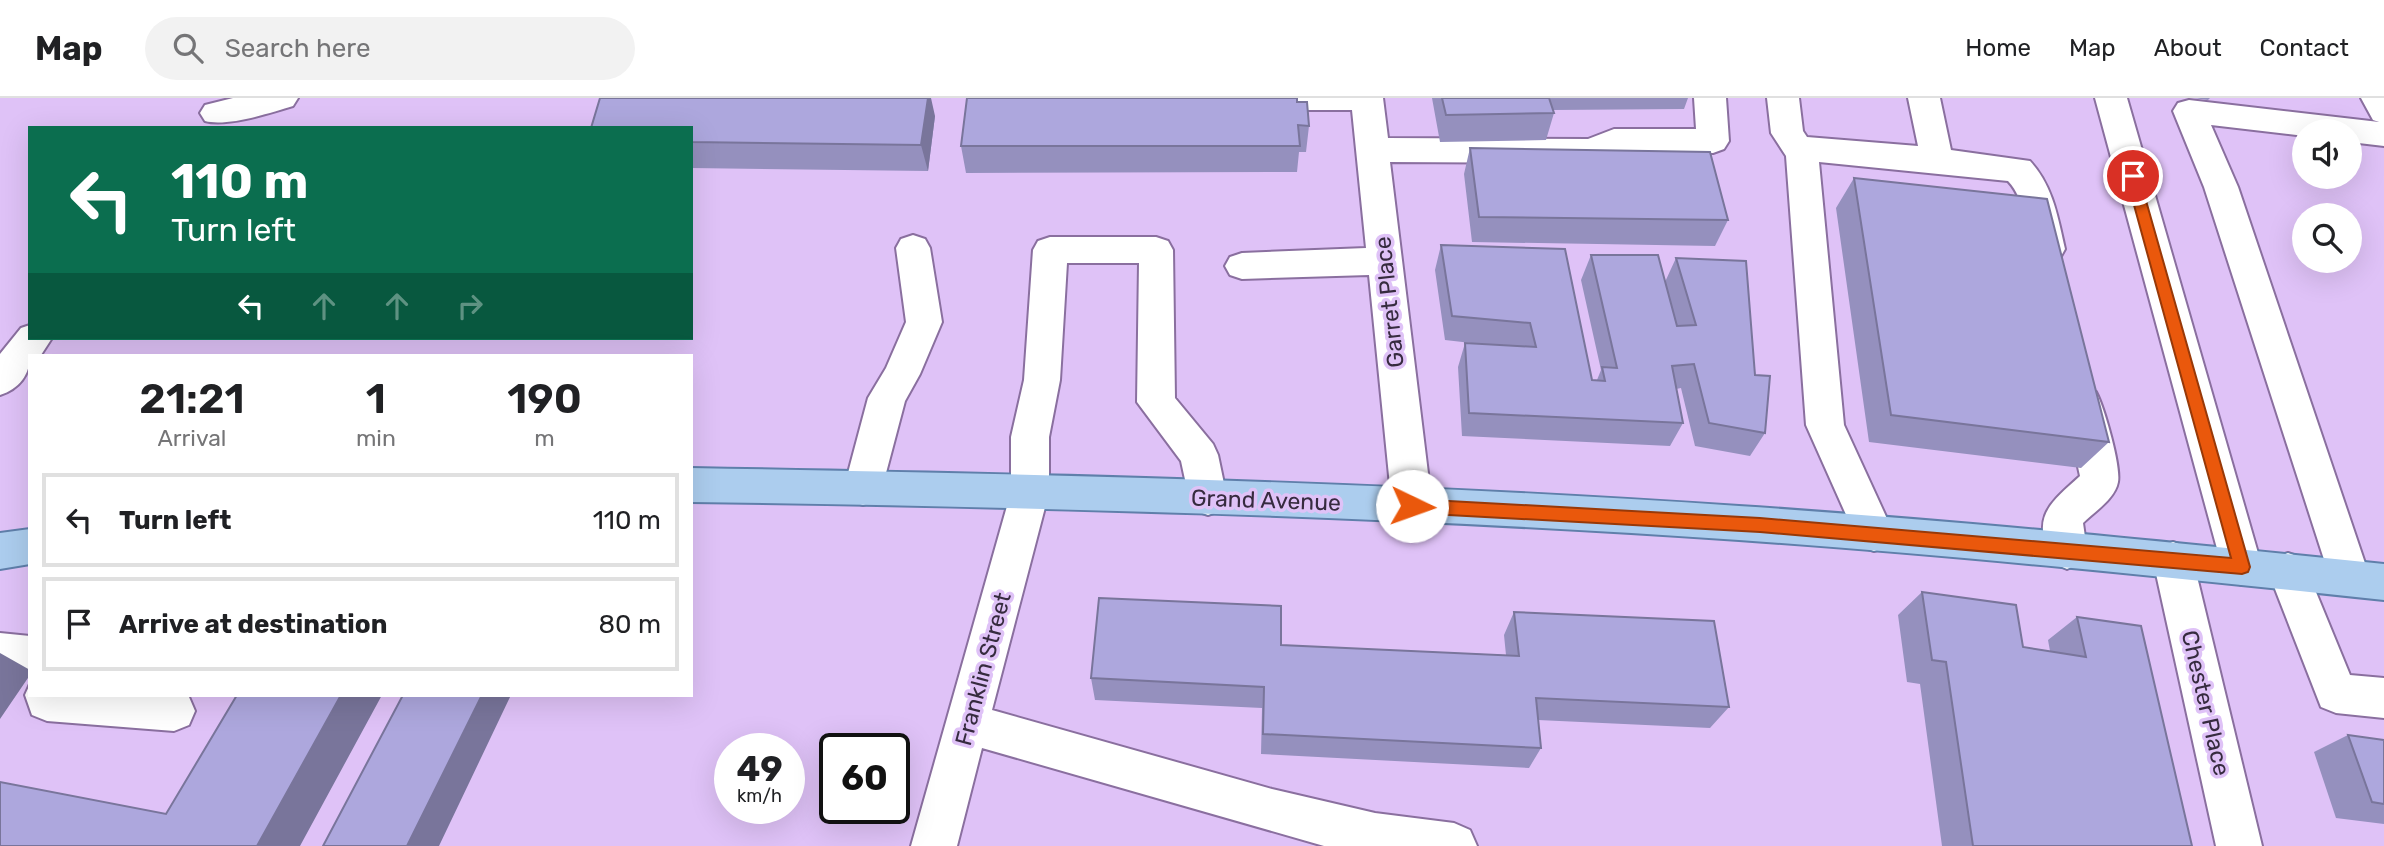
<!DOCTYPE html>
<style>
body{margin:0;font-family:Rubik,sans-serif;background:#f2f2f2;color:#202124;height:100vh;display:flex;flex-direction:column;font-size:26px;white-space:nowrap}
*{box-sizing:border-box;margin:0}
p{font-size:23px;color:#757577}
.icon{flex:none;width:38px;height:38px;fill:none;stroke:currentColor;stroke-width:2;stroke-linecap:round;stroke-linejoin:round}
.map{position:relative;flex:1;overflow:hidden}
.side{position:absolute;left:28px;top:256px;width:665px;height:343px;display:flex;flex-direction:column;background:#fff;border-radius:0px;box-shadow:0 7px 28px #0002}
.side>*{flex:none}
.banner{position:absolute;left:28px;top:28px;width:665px;height:214px;border-radius:0px;box-shadow:0 7px 28px #0002;background:#0b6e4f;color:#fff;overflow:hidden}
.fabs{position:absolute;left:2292px;top:21px;display:grid;gap:14px}
.fabs a{display:grid;place-items:center;width:70px;height:70px;border-radius:50%;background:#fff;box-shadow:0 7px 28px #0002;font-size:35px}
.speed{position:absolute;left:714px;top:635px;display:flex;gap:14px;font-size:35px;font-weight:700;text-align:center}
.speed>*{display:grid;place-content:center;width:91px;height:91px;border-radius:50%;background:#fff;box-shadow:0 7px 28px #0002;line-height:1}
.speed small{font-size:18px;font-weight:400}
.speed .limit{border:4px solid #111;border-radius:10px;background:#fff;color:#111}
.pin{position:absolute;display:grid;place-items:center;width:60px;height:60px;color:#fff;margin:-30px;border:4px solid #fff;border-radius:50%;box-shadow:0 2px 7px #0007}
.me{position:absolute;width:77px;margin:-38px;rotate:93deg;stroke-linejoin:round;filter:drop-shadow(0 0 5px #0008)}
.turn{display:flex;align-items:center;gap:24px;height:147px;padding:0 28px;font-size:32px}
.turn .icon{width:91px;height:91px;stroke-width:2.5}
.turn b{display:block;font-size:49px;line-height:60px}
.lanes{display:flex;align-items:center;height:66px;padding:0 28px;background:#0003;justify-content:center;gap:35px;direction:ltr}
.lanes .off{opacity:.35}
.eta{display:flex;justify-content:space-evenly;align-items:center;height:119px;text-align:center}
.eta b{font-size:42px;font-weight:600;line-height:49px}
ul{padding:0;list-style:none}
li{display:flex;align-items:center;gap:21px;height:94px;margin:0 14px 10px;padding:0 14px;border:4px solid #e0e0e0;border-radius:0px}
li div{flex:1}
li b{display:block;font-size:26px}
li em{font-style:normal}
header{display:flex;align-items:center;gap:42px;box-sizing:border-box;height:98px;padding:0 35px;background:#fff;border-bottom:2px solid #e0e0e0}
header strong{font-size:33px}
nav{display:flex;gap:38px;margin-inline-start:auto;font-size:24px}
.search{width:490px;height:63px;background:#f2f2f2;display:flex;align-items:center;gap:18px;box-sizing:border-box;padding:0 24px;border-radius:38px;color:#757577;font-size:26px}
.map>svg:first-child{display:block}
</style>
<header>
<strong>Map</strong>
<div class="search"><svg class="icon" aria-label="search" viewBox="0 0 24 24"><circle cx="10" cy="10" r="6"/><path d="M15 15l6 6"/></svg>Search here</div>
<nav><a>Home</a><a>Map</a><a>About</a><a>Contact</a></nav>
</header>
<div class="map">
<svg width="2384" height="748" viewBox="0 0 2384 748">
<rect width="100%" height="100%" fill="#dfc2f7"/>
<g fill="none" stroke-linecap="round" stroke-linejoin="round">
<g stroke="#8a6f9f" stroke-width="4">
<path id="minor" d="M233,0H298L293,8C270,15 227,29 205,23L200,15L205,7Z
M1383,0L1388,40L1588,41L1614,31H1696L1694,0H1726L1729,43L1724,51L1713,55H1618L1592,65L1390,64L1432,408L1426,420L1412,425L1398,420L1392,408L1369,177L1242,181L1230,177L1225,168L1230,159L1242,155L1366,150L1352,12H1243L1232,9L1228,0Z
M1767,0H1799L1803,33L1807,39L1918,48L1908,0H1940L1951,52L2030,63C2053,88 2058,120 2065,151L2060,160L2048,164L2036,160C2023,136 2028,104 2008,83L1819,64L1844,327L1894,436L1888,448L1874,453L1860,448L1806,327L1786,58L1771,35Z
M2095,0H2127L2262,469L2256,482L2242,487L2228,482L2222,469Z
M2361,0H2384V48L2350,44V33H2305V38L2211,27L2238,89L2370,480L2364,493L2350,498L2336,493L2330,480L2204,89L2173,13L2178,5L2189,2L2379,24L2373,22Z
M913,137L925,141L930,150L942,224L920,276L905,303L882,390L877,402L863,407L849,402L844,390L868,300L886,270L906,224L896,150L901,141Z
M1050,139H1156L1168,143L1173,152L1175,300L1213,346L1218,357L1227,400L1222,412L1208,417L1194,412L1189,400L1181,363L1137,304L1139,165H1067L1060,282L1049,339V394L992,612L1272,691L1375,715L1454,725L1470,732L1477,748H1324L982,650L957,748H911L1011,394V339L1024,282L1033,152L1038,143Z
M30,227V240H52L41,257H30C30,277 19,291 0,297V256L21,230Z
M2083,290L2096,294C2104,309 2121,368 2118,384C2115,401 2094,414 2083,425L2087,453L2081,465L2067,471L2053,465C2031,419 2047,408 2080,378L2064,305L2070,294Z
M2173,444L2187,449L2193,462L2262,748H2216L2153,462L2159,449Z
M2288,455L2302,460L2350,577L2384,580V620L2336,615L2321,609L2268,473L2274,460Z
M0,535L30,538V576L0,573Z
M30,586V597H184L189,599L195,613L189,627L174,633L47,623L32,617L25,597Z"/>
</g>
<g stroke="#5f7faa" stroke-width="4">
<path id="major" d="M691,370C1041,376 1390,384 1739,408C1954,422 2169,444 2384,466V502C2169,479 1954,457 1739,442C1390,418 1041,409 691,404Z
M30,431V466L0,471V435Z"/>
</g>
<use href="#minor" fill="#fff" fill-rule="evenodd"/>
<use href="#major" fill="#accdee" fill-rule="evenodd"/>
</g>
<path fill="#9590be" d="M1432,0H1688L1684,11L1553,12L1554,15L1546,42L1440,44Z
M2194,0H2210L2208,2Z
M1297,4L1309,28L1306,54H1299L1297,74L966,75L961,48Z
M935,18L928,73L691,70V30Z
M1470,50L1728,122L1715,148L1472,144L1464,76Z
M1854,80L2109,344L2081,370L1869,344L1836,110Z
M1441,147L1592,282H1597L1601,272L1581,182L1591,157L1665,184L1676,160L1755,277L1765,335L1750,358L1695,348L1681,290L1676,291L1683,325L1670,348L1462,338L1458,269L1465,245L1480,246L1445,242L1435,172Z
M1922,494L2023,549L2050,553L2048,542L2077,519L2192,748H1942L1920,586L1907,584L1898,517Z
M1514,514L1729,609L1710,630L1538,622L1541,650L1529,670L1261,656L1262,610L1095,602L1091,580L1281,547L1506,557L1504,537Z
M2348,637L2384,642V726L2336,720L2314,654Z"/>
<path fill="#79759b" d="M928,0H931L935,18L928,73L921,47Z
M0,555L30,572V577L0,621Z
M341,597H382L300,748H257Z
M482,597H511L439,748H407Z"/>
<path fill="#ada7dd" stroke="#79759b" stroke-width="2" d="M600,0H928L921,47L691,44V30H591Z
M967,0H1297V4H1307L1309,28L1298,27L1300,48H961Z
M1442,0H1549L1554,15L1446,17Z
M1470,50L1710,54L1728,122L1479,119Z
M1854,80L2047,101L2109,344L1891,317Z
M1441,147L1565,151L1592,282L1605,283L1602,269L1617,270L1591,157H1658L1677,228L1696,227L1676,160L1746,163L1755,277L1770,278L1765,335L1709,325L1694,266L1672,268L1683,325L1469,315L1465,245L1536,249L1530,225L1452,218Z
M1922,494L2016,507L2023,549L2086,559L2077,519L2141,528L2192,748H1973L1946,564L1932,562Z
M1099,500L1281,508V547L1519,558L1514,514L1714,523L1729,609L1536,600L1541,650L1263,636L1264,589L1091,580Z
M237,597H341L257,748H0V684L166,716Z
M403,597H482L407,748H323Z
M2348,637L2384,642V706L2372,704Z"/>
<path fill="#ea580c" stroke="#983908" stroke-width="2" d="M2133,73L2139,78L2250,469L2248,474L2242,476L1760,434L1412,415L1406,413L1404,408L1406,403L1412,401L1760,420L2231,460L2126,78Z"/>
<g text-anchor="middle" dominant-baseline="central" stroke-width="7" stroke-linejoin="round" paint-order="stroke">
<g font-size="23" fill="#362b3f" stroke="#dfc2f7">
<text transform="translate(1389 204) rotate(-96)">Garret Place</text>
<text transform="translate(1266 402) rotate(2)">Grand Avenue</text>
<text transform="translate(983 571) rotate(-75)">Franklin Street</text>
<text transform="translate(2206 605) rotate(77)">Chester Place</text>
</g>
</g>
</svg>
<div class="fabs">
<a><svg class="icon" aria-label="sound" viewBox="0 0 24 24"><path d="M4 9h4l5-4v14l-5-4H4zM17 9q2 3 0 6"/></svg></a>
<a><svg class="icon" aria-label="search" viewBox="0 0 24 24"><circle cx="10" cy="10" r="6"/><path d="M15 15l6 6"/></svg></a>
</div>
<div class="speed"><div>49<small>km/h</small></div><div class="limit">60</div></div>
<div class="pin" style="left:2133px;top:78px;background:#d93025"><svg class="icon" aria-label="arrive" viewBox="0 0 24 24"><path d="M6 21V4h12l-3 4 3 4H6"/></svg></div>
<svg class="me" style="left:1412px;top:408px" viewBox="-20 -20 40 40"><circle r="19" fill="#fff"/><path d="M0-13L10 11 0 6-10 11z" fill="#ea580c"/></svg>
<div class="banner">
<div class="turn"><svg class="icon" aria-label="left" viewBox="0 0 24 24"><path d="M17 20v-9H6M10 6l-5 5 5 5"/></svg><div><b>110 m</b>Turn left</div></div>
<div class="lanes"><svg class="icon" aria-label="left" viewBox="0 0 24 24"><path d="M17 20v-9H6M10 6l-5 5 5 5"/></svg><svg class="icon off" aria-label="ahead" viewBox="0 0 24 24"><path d="M12 20V5M6 11l6-6 6 6"/></svg><svg class="icon off" aria-label="ahead" viewBox="0 0 24 24"><path d="M12 20V5M6 11l6-6 6 6"/></svg><svg class="icon off" aria-label="right" viewBox="0 0 24 24"><path d="M7 20v-9h11M14 6l5 5-5 5"/></svg></div>
</div>
<section class="side">
<div class="eta">
<div><b>21:21</b><p>Arrival</p></div>
<div><b>1</b><p>min</p></div>
<div><b>190</b><p>m</p></div>
</div>
<ul>
<li><svg class="icon" aria-label="left" viewBox="0 0 24 24"><path d="M17 20v-9H6M10 6l-5 5 5 5"/></svg><div><b>Turn left</b></div><em>110 m</em></li>
<li><svg class="icon" aria-label="arrive" viewBox="0 0 24 24"><path d="M6 21V4h12l-3 4 3 4H6"/></svg><div><b>Arrive at destination</b></div><em>80 m</em></li>
</ul>
</section>
</div>
